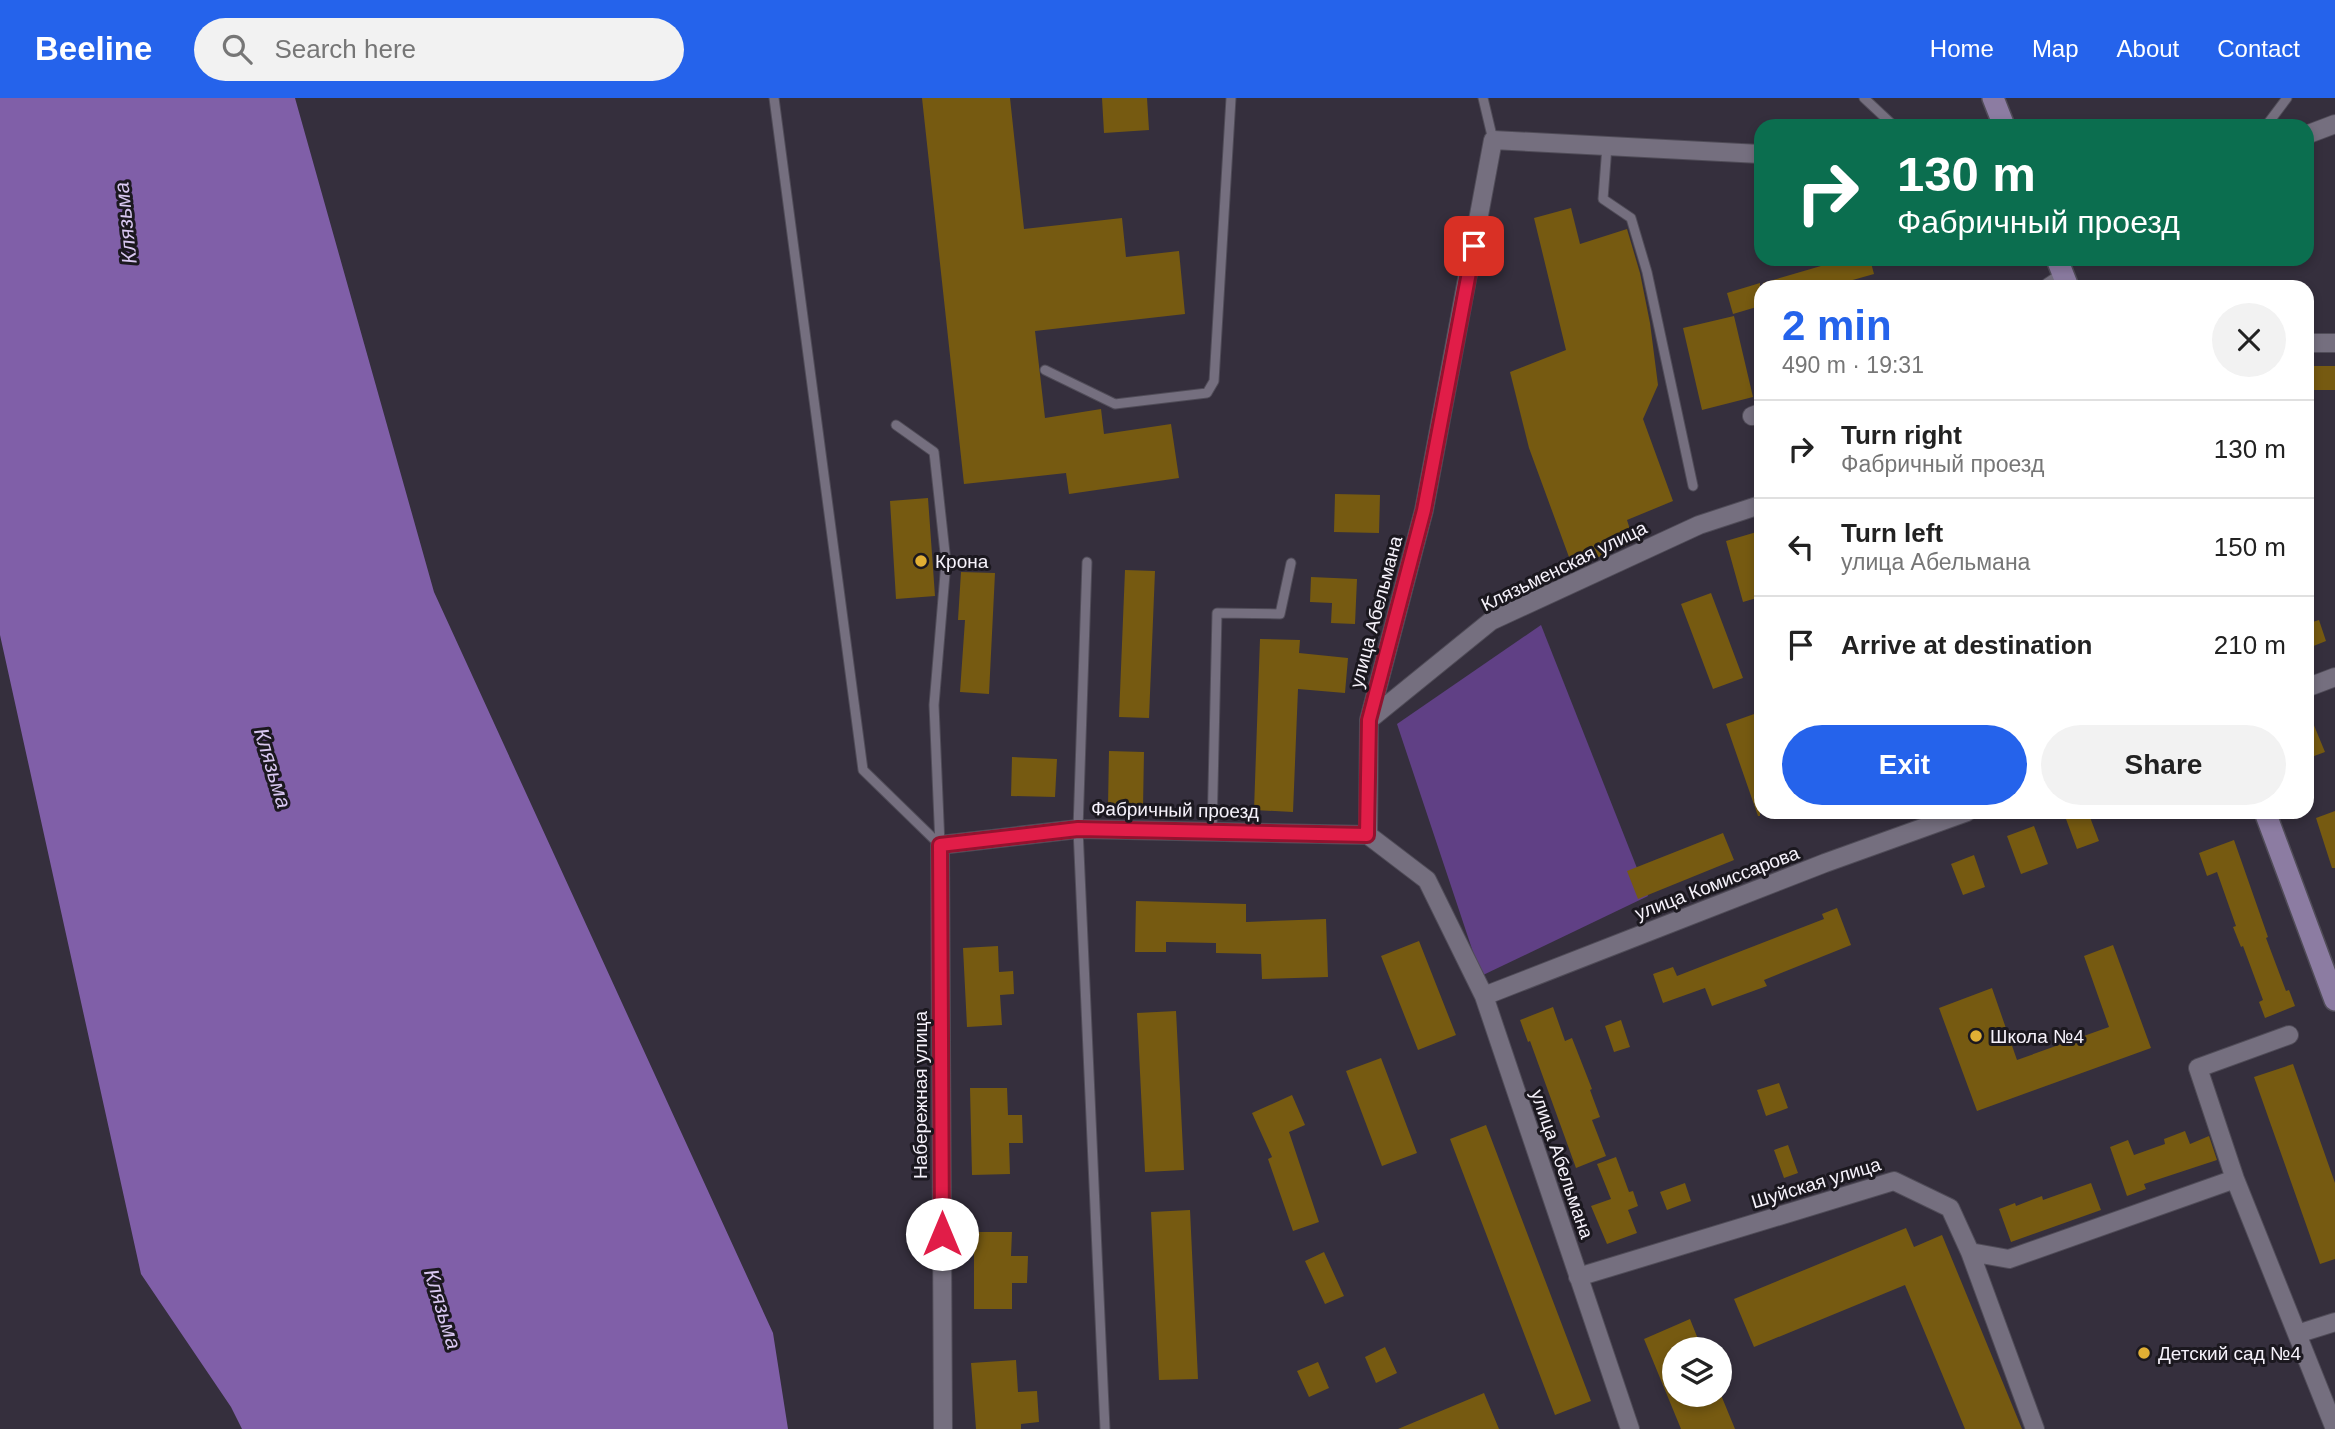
<!DOCTYPE html>
<meta charset="utf-8">
<style>
body{margin:0;font-family:Arial,sans-serif;background:#f2f2f2;color:#222;height:100vh;display:flex;flex-direction:column;font-size:26px;white-space:nowrap}
*{box-sizing:border-box;margin:0}
p{font-size:23px;color:#767676}
.icon{flex:none;width:38px;height:38px;fill:none;stroke:currentColor;stroke-width:2;stroke-linecap:round;stroke-linejoin:round}
.map{position:relative;flex:1;overflow:hidden}
.panel{position:absolute;left:1754px;top:182px;width:560px;height:539px;display:flex;flex-direction:column;background:#fff;border-radius:21px;box-shadow:0 4px 10px #0003}
.panel>*{flex:none}
.guide{position:absolute;left:1754px;top:21px;width:560px;height:147px;border-radius:21px;box-shadow:0 4px 10px #0003;background:#0b6e4f;color:#fff;overflow:hidden}
.controls{position:absolute;left:1662px;top:1239px;display:grid;gap:14px}
.controls a{display:grid;place-items:center;width:70px;height:70px;border-radius:50%;background:#fff;box-shadow:0 4px 10px #0003;font-size:35px}
.pin{position:absolute;display:grid;place-items:center;width:60px;height:60px;color:#fff;margin:-30px;border-radius:14px;box-shadow:0 4px 10px #0006}
.me{position:absolute;width:77px;margin:-38px;rotate:0deg;stroke-linejoin:round;filter:drop-shadow(0 0 5px #0008)}
.turn{display:flex;align-items:center;gap:24px;height:147px;padding:0 28px;font-size:32px}
.turn .icon{width:91px;height:91px;stroke-width:2.5}
.turn b{display:block;font-size:49px;line-height:60px}
.round{display:grid;place-items:center;flex:none;width:74px;height:74px;border-radius:37px;background:#f2f2f2}
.headline{display:flex;align-items:center;justify-content:space-between;height:119px;padding:0 28px}
h1{font-size:42px;font-weight:800;line-height:52px;color:#2563eb}
.cta{display:flex;gap:14px;margin-top:auto;padding:14px 28px}
.cta a{flex:1;height:80px;border-radius:42px;background:#2563eb;color:#fff;font-size:28px;font-weight:800;line-height:80px;text-align:center}
.cta a+a{background:#f2f2f2;color:#222}
ul{padding:0;list-style:none}
li{display:flex;align-items:center;gap:21px;height:98px;padding:0 28px;border-top:2px solid #e0e0e0}
li div{flex:1}
li b{display:block;font-size:26px}
li em{font-style:normal}
header{display:flex;align-items:center;gap:42px;box-sizing:border-box;height:98px;padding:0 35px;background:#2563eb;color:#fff}
header strong{font-size:33px}
nav{display:flex;gap:38px;margin-inline-start:auto;font-size:24px}
.search{width:490px;height:63px;background:#f2f2f2;display:flex;align-items:center;gap:18px;box-sizing:border-box;padding:0 24px;border-radius:38px;color:#767676;font-size:26px}
.map>svg:first-child{display:block}
</style>
<header>
<strong>Beeline</strong>
<div class="search"><svg class="icon" aria-label="search" viewBox="0 0 24 24"><circle cx="10" cy="10" r="6"/><path d="M15 15l6 6"/></svg>Search here</div>
<nav><a>Home</a><a>Map</a><a>About</a><a>Contact</a></nav>
</header>
<div class="map">
<svg width="2335" height="1331" viewBox="0 0 2335 1331">
<rect width="100%" height="100%" fill="#352f3d"/>
<path fill="#604085" d="M1541,527L1648,798L1481,878L1397,626Z"/>
<path fill="#805fa8" d="M0,0H295L434,494L773,1235L788,1331H242L231,1309L141,1176L0,537Z"/>
<path fill="#765a11" d="M922,0H1010L1024,131L1122,120L1126,159L1179,153L1185,216L1035,233L1045,320L1101,311L1104,336L1171,326L1179,380L1069,396L1066,375L964,386Z
M1102,0H1147L1149,32L1104,35Z
M1571,110L1580,146L1627,131L1640,175L1650,225L1658,287L1643,321L1673,403L1627,422L1634,444L1573,470L1529,350L1510,274L1566,252L1534,120Z
M1845,161H1870L1874,176L1828,189H1763V185Z
M1760,185V208L1733,216L1727,195Z
M1734,218L1753,299L1702,312L1683,230Z
M2306,268H2335V292H2306Z
M1335,396L1380,397L1379,435L1334,434Z
M928,400L935,498L896,501L890,403Z
M1760,433V499L1743,504L1726,443Z
M1125,472L1155,473L1149,620L1119,619Z
M961,474L995,475L989,596L960,594L965,522H958Z
M1311,479L1357,481L1355,526L1331,525L1332,505L1310,504Z
M1711,495L1743,580L1713,591L1681,506Z
M2319,522L2326,543L2306,551V526Z
M1260,541L1300,542L1299,555L1348,560L1345,595L1298,591L1293,714L1254,712Z
M2306,608L2325,654L2306,661Z
M1757,615L1760,624V718H1758L1726,626Z
M1109,653L1144,654L1143,710L1108,709Z
M1012,659L1057,661L1055,699L1011,698Z
M2335,713V770H2332L2316,720Z
M2088,714L2099,743L2077,751L2066,721Z
M2034,728L2048,766L2021,776L2007,738Z
M1723,735L1734,762L1638,801L1627,773Z
M2234,742L2268,839L2266,840L2286,893L2289,892L2295,908L2265,920L2259,904L2263,902L2243,848L2241,849L2233,829L2236,828L2217,774L2207,778L2199,755Z
M1974,757L1985,789L1963,797L1951,766Z
M1136,803L1246,806V824L1326,821L1328,879L1262,881L1261,856L1216,855V845L1166,844V854H1135Z
M1837,810L1851,847L1764,882L1767,888L1712,908L1705,890L1663,905L1653,876L1673,869L1677,878L1824,821L1822,816Z
M1419,843L1456,937L1418,952L1381,858Z
M2113,847L2151,950L1977,1013L1939,910L1992,890L2017,962L2109,929L2084,858Z
M998,848L999,874L1013,873L1014,896L1000,897L1002,927L967,929L963,850Z
M1553,909L1565,943L1572,940L1592,991L1590,992L1600,1019L1592,1022L1606,1058L1576,1070L1530,943L1528,944L1520,922Z
M1176,913L1184,1072L1145,1074L1137,915Z
M1621,922L1630,949L1614,954L1605,928Z
M1381,960L1417,1055L1382,1068L1346,973Z
M2293,966L2335,1085V1161L2320,1166L2254,979Z
M1779,985L1788,1010L1766,1018L1757,992Z
M970,990H1007L1008,1017H1022L1023,1045H1009L1010,1076L972,1077Z
M1292,997L1305,1027L1289,1034L1319,1124L1293,1133L1268,1061L1272,1059L1252,1015Z
M1486,1027L1591,1303L1555,1317L1450,1041Z
M2185,1033L2190,1046L2209,1038L2217,1062L2144,1086L2146,1091L2127,1098L2110,1049L2128,1042L2134,1057L2165,1046L2164,1041Z
M1788,1047L1798,1075L1784,1080L1774,1052Z
M1616,1059L1629,1094L1633,1093L1638,1108L1628,1112L1637,1135L1607,1146L1591,1108L1611,1101L1597,1066Z
M1685,1085L1691,1103L1667,1112L1660,1094Z
M2091,1085L2101,1112L2011,1144L1999,1111L2015,1105L2016,1108L2042,1098L2043,1102Z
M1190,1112L1198,1281L1159,1282L1151,1114Z
M1906,1130L1914,1149L1942,1137L2022,1331H1965L1905,1187L1754,1249L1734,1201Z
M974,1134H1012L1011,1158H1028L1027,1185H1012V1211H974Z
M1324,1154L1344,1198L1325,1206L1305,1163Z
M1690,1221L1702,1251H1675V1297H1721L1735,1331H1681L1644,1241Z
M1385,1249L1397,1275L1376,1285L1365,1259Z
M1016,1262L1018,1294L1037,1293L1039,1324L1021,1326V1331H976L971,1265Z
M1318,1264L1329,1290L1309,1299L1297,1273Z
M1484,1295L1499,1331H1398Z"/>
<g fill="none" stroke-linecap="round" stroke-linejoin="round">
<g stroke="#504c58" stroke-width="11">
<path id="lane" d="M774,0L863,672L940,747
M1483,0L1493,42
M1864,0L1894,28
M2266,28L2287,0
M1607,48L1603,101L1631,120L1647,174L1693,388
M1045,272L1115,306L1207,295L1214,283L1231,0
M896,327L934,354L946,464L934,607L940,747
M1087,464L1078,731L1105,1331
M1212,734L1217,515L1280,516L1291,465"/>
</g>
<g stroke="#504c58" stroke-width="20">
<path id="street" d="M2306,37L2335,26
M2049,189L2064,179
M2306,245H2335
M1752,318L1760,315
M2306,590L2335,579
M1369,622L1491,523L1699,427L1760,407
M1484,898L1825,765L1967,714
M2289,937L2198,970L2235,1081L2335,1331
M1970,1154L2035,1331
M1578,1179L1894,1083L1950,1110L1970,1154L2009,1161L2235,1081
M2297,1236L2335,1224
M943,1331L940,747L1078,731L1368,737
M1630,1331L1484,898L1427,782L1368,737L1369,622L1424,412L1493,42L1760,56"/>
</g>
<g stroke="#504c58" stroke-width="24">
<path id="secondary" d="M1993,0L2004,28
M2057,161L2068,189
M2265,714L2335,902"/>
</g>
<use href="#lane" stroke="#756f7f" stroke-width="9"/>
<use href="#street" stroke="#756f7f" stroke-width="18"/>
<use href="#secondary" stroke="#8c7ca2" stroke-width="21"/>
</g>
<g fill="none" stroke-linecap="round" stroke-linejoin="round">
<g stroke="#92132f" stroke-width="18">
<path id="route" d="M942,1136L940,747L1078,731L1367,737L1369,622L1424,412L1474,148"/>
</g>
<use href="#route" stroke="#e11d48" stroke-width="12"/>
</g>
<g fill="#e1af34" stroke="#1b181f" stroke-width="2.5">
<circle cx="921" cy="463" r="7"/>
<circle cx="1976" cy="938" r="7"/>
<circle cx="2144" cy="1255" r="7"/>
</g>
<g text-anchor="middle" dominant-baseline="central" stroke-width="6" stroke-linejoin="round" paint-order="stroke">
<g font-size="19" fill="#f6f2fb" stroke="#1b181f" text-anchor="start">
<text x="935" y="463">Крона</text>
<text x="1990" y="938">Школа №4</text>
<text x="2158" y="1255">Детский сад №4</text>
</g>
<g font-size="19" fill="#f6f2fb" stroke="#1b181f">
<text transform="translate(1564 468) rotate(-26)">Клязьменская улица</text>
<text transform="translate(1376 514) rotate(-75)">улица Абельмана</text>
<text transform="translate(1175 712) rotate(1)">Фабричный проезд</text>
<text transform="translate(1717 785) rotate(-21)">улица Комиссарова</text>
<text transform="translate(920 997) rotate(-90)">Набережная улица</text>
<text transform="translate(1562 1066) rotate(71)">улица Абельмана</text>
<text transform="translate(1816 1085) rotate(-17)">Шуйская улица</text>
</g>
<g font-size="21" font-style="italic" fill="#d9c8f1" stroke="#1b181f">
<text transform="translate(125 125) rotate(-96)">Клязьма</text>
<text transform="translate(273 670) rotate(73)">Клязьма</text>
<text transform="translate(443 1211) rotate(73)">Клязьма</text>
</g>
</g>
</svg>
<div class="controls">
<a><svg class="icon" aria-label="layers" viewBox="0 0 24 24"><path d="M12 4l9 5-9 5-9-5zM3 14l9 5 9-5"/></svg></a>
</div>
<div class="pin" style="left:1474px;top:148px;background:#d93025"><svg class="icon" aria-label="arrive" viewBox="0 0 24 24"><path d="M6 21V4h12l-3 4 3 4H6"/></svg></div>
<svg class="me" style="left:942px;top:1136px" viewBox="-20 -20 40 40"><circle r="19" fill="#fff"/><path d="M0-13L10 11 0 6-10 11z" fill="#e11d48"/></svg>
<div class="guide">
<div class="turn"><svg class="icon" aria-label="right" viewBox="0 0 24 24"><path d="M7 20v-9h11M14 6l5 5-5 5"/></svg><div><b>130 m</b>Фабричный проезд</div></div>
</div>
<section class="panel">
<div class="headline"><div><h1>2 min</h1><p>490 m · 19:31</p></div><a class="round"><svg class="icon" aria-label="close" viewBox="0 0 24 24"><path d="M6 6l12 12M18 6L6 18"/></svg></a></div>
<ul>
<li><svg class="icon" aria-label="right" viewBox="0 0 24 24"><path d="M7 20v-9h11M14 6l5 5-5 5"/></svg><div><b>Turn right</b><p>Фабричный проезд</p></div><em>130 m</em></li>
<li><svg class="icon" aria-label="left" viewBox="0 0 24 24"><path d="M17 20v-9H6M10 6l-5 5 5 5"/></svg><div><b>Turn left</b><p>улица Абельмана</p></div><em>150 m</em></li>
<li><svg class="icon" aria-label="arrive" viewBox="0 0 24 24"><path d="M6 21V4h12l-3 4 3 4H6"/></svg><div><b>Arrive at destination</b></div><em>210 m</em></li>
</ul>
<div class="cta"><a>Exit</a><a>Share</a></div>
</section>
</div>
